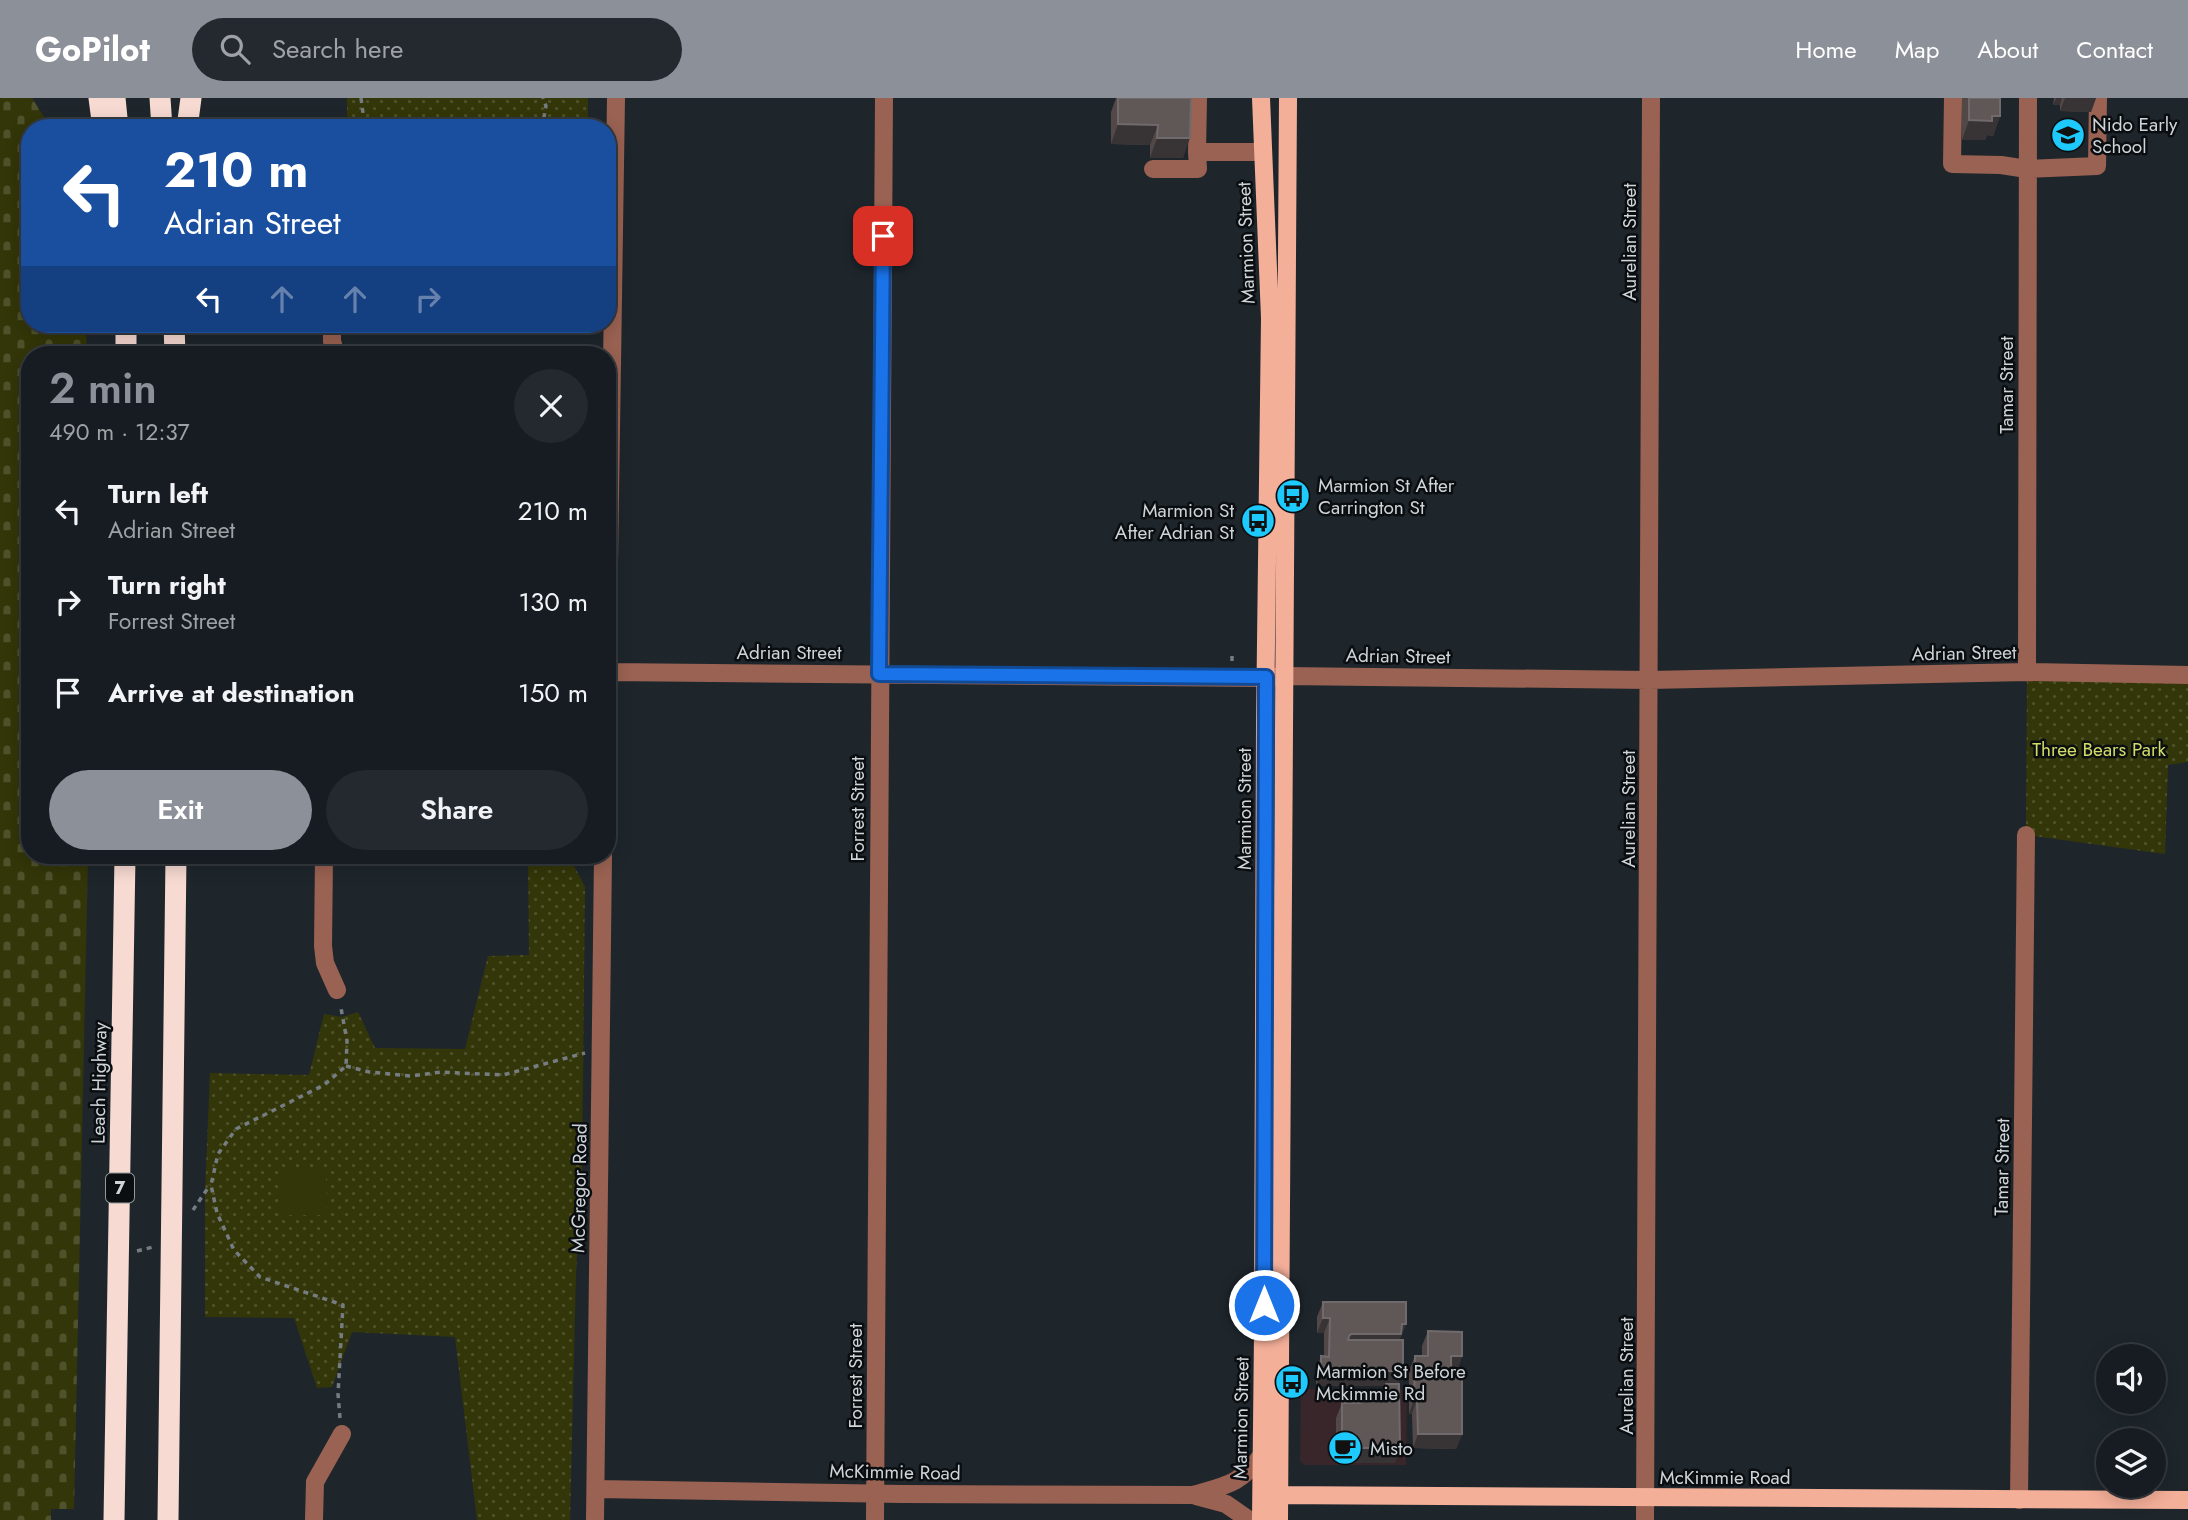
<!DOCTYPE html>
<meta charset="utf-8">
<style>
body{margin:0;font-family:Jost,sans-serif;background:#23292e;color:#f1f3f6;height:100vh;display:flex;flex-direction:column;font-size:26px;white-space:nowrap}
*{box-sizing:border-box;margin:0}
p{font-size:23px;color:#9ea1a5}
.icon{flex:none;width:38px;height:38px;fill:none;stroke:currentColor;stroke-width:2;stroke-linecap:round;stroke-linejoin:round}
.map{position:relative;flex:1;overflow:hidden}
.sheet{position:absolute;left:21px;top:248px;width:595px;height:518px;display:flex;flex-direction:column;background:#161c21;border-radius:28px;box-shadow:0 4px 18px #0003,0 0 0 2px #353a3f}
.sheet>*{flex:none}
.hud{position:absolute;left:21px;top:21px;width:595px;height:214px;border-radius:28px;box-shadow:0 4px 18px #0003,0 0 0 2px #353a3f;background:#1a4fa0;color:#fff;overflow:hidden}
.tools{position:absolute;left:2096px;top:1246px;display:grid;gap:14px}
.tools a{display:grid;place-items:center;width:70px;height:70px;border-radius:50%;background:#161c21;box-shadow:0 4px 18px #0003,0 0 0 2px #353a3f;font-size:35px}
.pin{position:absolute;display:grid;place-items:center;width:60px;height:60px;color:#fff;margin:-30px;border-radius:14px;box-shadow:0 4px 10px #0006}
.me{position:absolute;width:77px;margin:-38px;rotate:0deg;stroke-linejoin:round;filter:drop-shadow(0 0 5px #0008)}
.turn{display:flex;align-items:center;gap:24px;height:147px;padding:0 28px;font-size:32px}
.turn .icon{width:91px;height:91px;stroke-width:2.5}
.turn b{display:block;font-size:49px;line-height:60px}
.lanes{display:flex;align-items:center;height:66px;padding:0 28px;background:#0003;justify-content:center;gap:35px;direction:ltr}
.lanes .off{opacity:.35}
.round{display:grid;place-items:center;flex:none;width:74px;height:74px;border-radius:37px;background:#23292e}
.headline{display:flex;align-items:center;justify-content:space-between;height:119px;padding:0 28px}
h1{font-size:42px;font-weight:600;line-height:52px;color:#8c9099}
.button{display:flex;gap:14px;margin-top:auto;padding:14px 28px}
.button a{flex:1;height:80px;border-radius:42px;background:#8c9099;color:#fff;font-size:28px;font-weight:600;line-height:80px;text-align:center}
.button a+a{background:#23292e;color:#f1f3f6}
ul{padding:0;list-style:none}
li{display:flex;align-items:center;gap:21px;height:91px;padding:0 28px}
li div{flex:1}
li b{display:block;font-size:26px}
li em{font-style:normal}
header{display:flex;align-items:center;gap:42px;box-sizing:border-box;height:98px;padding:0 35px;background:#8c9099;color:#fff}
header strong{font-size:33px}
nav{display:flex;gap:38px;margin-inline-start:auto;font-size:24px}
.search{width:490px;height:63px;background:#23292e;display:flex;align-items:center;gap:18px;box-sizing:border-box;padding:0 24px;border-radius:38px;color:#9ea1a5;font-size:26px}
.map>svg:first-child{display:block}
</style>
<header>
<strong>GoPilot</strong>
<div class="search"><svg class="icon" aria-label="search" viewBox="0 0 24 24"><circle cx="10" cy="10" r="6"/><path d="M15 15l6 6"/></svg>Search here</div>
<nav><a>Home</a><a>Map</a><a>About</a><a>Contact</a></nav>
</header>
<div class="map">
<svg width="2188" height="1422" viewBox="0 0 2188 1422">
<defs>
<pattern id="cemetery-stones" width="16" height="16" patternUnits="userSpaceOnUse" patternTransform="scale(1.75)"><rect width="16" height="16" fill="#333608"/><path d="M2 7V4a2 2 0 0 1 4 0v3zM10 15v-3a2 2 0 0 1 4 0v3z" fill="#4f522b"/></pattern>
<pattern id="park-dots" width="8" height="8" patternUnits="userSpaceOnUse" patternTransform="scale(1.75)"><rect width="8" height="8" fill="#333608"/><path d="M2 2h.1M6 6h.1" fill="none" stroke="#4f522b" stroke-width="1.8" stroke-linecap="round"/></pattern>
</defs>
<rect width="100%" height="100%" fill="#1e262c"/>
<path fill="#39262a" d="M1301,1291L1407,1292L1406,1367H1305L1300,1363Z"/>
<path fill="url(#cemetery-stones)" d="M0,0H32L51,30H30V226H86L87,257H30V758H88L74,1411H51V1422H0Z"/>
<path fill="url(#park-dots)" d="M347,0H588V30H347Z
M2027,574L2188,577V664L2168,667L2165,756L2026,737Z
M528,758C566,758 568,753 585,789L582,1071L576,1175L570,1422H477L455,1239L352,1234L332,1289L317,1290L294,1220L205,1219V1095L210,975L309,977L324,916L342,919L358,914L375,950L465,951L488,858L529,857Z"/>
<path fill="#333608" d="M278,1073H326L327,1117H279Z"/>
<g fill="none" stroke-linecap="round" stroke-linejoin="round">
<path stroke="#767d82" stroke-width="3.5" stroke-dasharray="5 5" stroke-linecap="butt" d="M361,0L365,30
M542,30L546,8L543,0
M1232,563V553
M346,968L369,974L411,978L441,974L503,977L585,955
M193,1112L210,1087
M137,1153L153,1149
M340,1320L338,1296L343,1207L260,1179L234,1152L217,1115L211,1087L218,1056L236,1031L324,987L346,968L347,943L341,910"/>
<path stroke="#9a6252" stroke-width="18" d="M1198,0L1197,54H1263
M1953,0L1952,66L2001,67L2027,71L2097,68L2098,0
M1153,71H1198L1197,54
M332,226V243L336,257
M608,574L1260,580L1284,578L1650,582L2027,574L2188,577
M2027,574L2028,0
M607,597L616,0
M324,758L323,848L325,865L337,892
M596,1391L902,1396L1193,1397C1227,1387 1239,1387 1262,1357
M1196,1398L1226,1406L1249,1422
M2019,1402L2026,737
M314,1422L315,1384L342,1336
M595,1422L603,758
M875,1422L884,0
M1645,1422L1651,0"/>
<path stroke="#f4af99" stroke-width="18" d="M1261,0L1270,220L1265,626L1263,1235L1261,1422
M1268,1397L2188,1402
M1279,1422L1288,0"/>
<path stroke="#f7dad1" stroke-width="21" d="M99,0L103,30
M115,0L118,30
M160,0L162,30
M187,30L191,0
M126,226V257
M174,226L175,257
M114,1422L125,758
M168,1422L176,758"/>
</g>
<path fill="#524848" d="M1116,0H1191L1183,60H1150V47L1111,46V14Z
M1962,0H2000V18L1993,38L1987,37L1985,42H1962Z
M2054,0H2096L2091,14L2060,13V7H2053Z
M1323,1204L1406,1226L1399,1242L1403,1273L1398,1286L1395,1365H1336V1320L1342,1305H1358L1361,1296L1372,1304L1375,1296H1382L1385,1288H1316V1273L1321,1258H1324V1235H1317V1219Z
M1428,1233L1462,1258L1457,1273H1451L1462,1336L1456,1351L1413,1350L1412,1316H1409V1273L1415,1258H1422V1248Z"/>
<path fill="#383436" d="M2056,0H2062L2060,7H2053Z
M2065,0H2096L2091,14L2060,13Z
M1992,18H2000L1993,38L1987,37L1985,42H1962L1969,22Z
M1118,26L1158,27L1150,47L1111,46Z
M1157,40H1190L1183,60H1150Z
M1323,1220H1330L1324,1235H1317Z
M1402,1226H1406L1396,1251H1345L1349,1238L1351,1236Z
M1451,1258H1462L1457,1273H1446Z
M1321,1273H1403L1397,1288L1386,1286L1385,1288H1316Z
M1414,1301H1417L1412,1316H1409Z
M1418,1336H1462L1456,1351L1413,1350Z
M1342,1350H1400L1395,1365H1336Z"/>
<path fill="#605757" stroke="#716a6c" stroke-width="2" d="M1118,0H1191L1190,40H1157L1158,27L1118,26Z
M1969,0H2000V18H1992V23L1969,22Z
M1323,1204H1406V1226H1402L1401,1236H1351L1349,1238L1348,1242H1403V1273H1321V1258L1329,1259L1330,1220H1323Z
M1428,1233L1462,1234V1258H1451V1278H1462V1336H1418L1417,1301H1414L1415,1258H1428Z
M1386,1286H1399L1400,1350H1342V1305H1361V1296H1372L1371,1304H1375V1296L1386,1297Z"/>
<g fill="none" stroke-linecap="round" stroke-linejoin="round">
<g stroke="#114b97" stroke-width="18">
<path id="route" d="M883,138L879,576L1266,579L1264,1207"/>
</g>
<use href="#route" stroke="#1a73e8" stroke-width="12"/>
</g>
<defs>
<g id="school-disc" transform="scale(1.75)"><circle r="9.5" fill="#1dc9fd" stroke="#0b0e11"/><path d="M0-5L7-2L0 1L-7-2ZM-4 1L0 2.5L4 1V4Q0 6-4 4Z" fill="#111"/></g>
<g id="bus-disc" transform="scale(1.75)"><circle r="9.5" fill="#1dc9fd" stroke="#0b0e11"/><path d="M-5-6H5V4H4V6H2V4H-2V6H-4V4H-5ZM-3.5-4V0h7V-4ZM-3.5 1.2v1.5H-2V1.2ZM2 1.2v1.5H3.5V1.2Z" fill="#111"/></g>
<g id="cafe-disc" transform="scale(1.75)"><circle r="9.5" fill="#1dc9fd" stroke="#0b0e11"/><path d="M-5.5-4.5H6V0H3Q3 3.5 0 3.5H-2.5Q-5.5 3.5-5.5 0ZM3-3.2v2h1.7v-2ZM-6 4.5H4V6H-6Z" fill="#111"/></g>
</defs>
<g fill-rule="evenodd">
<use href="#school-disc" x="2068" y="37"/>
<use href="#bus-disc" x="1293" y="398"/>
<use href="#bus-disc" x="1258" y="423"/>
<use href="#bus-disc" x="1292" y="1284"/>
<use href="#cafe-disc" x="1345" y="1350"/>
</g>
<g text-anchor="middle" dominant-baseline="central" stroke-width="5" stroke-linejoin="round" paint-order="stroke">
<rect fill="#0b0e11" stroke="#94999c" stroke-width="2" x="106" y="1075.5" width="28" height="29" rx="5"/>
<g font-size="18" font-weight="bold" fill="#ced4d8">
<text x="120" y="1090">7</text>
</g>
<g font-size="19" fill="#ced4d8" stroke="#0b0e11" text-anchor="start">
<text x="2092" y="26">Nido Early<tspan x="2092" dy="22">School</tspan></text>
<text x="1318" y="387">Marmion St After<tspan x="1318" dy="22">Carrington St</tspan></text>
<text x="1234" y="412" text-anchor="end">Marmion St<tspan x="1234" dy="22">After Adrian St</tspan></text>
<text x="1316" y="1273">Marmion St Before<tspan x="1316" dy="22">Mckimmie Rd</tspan></text>
<text x="1370" y="1350">Misto</text>
</g>
<g font-size="19" fill="#ced4d8" stroke="#0b0e11">
<text transform="translate(1629 144) rotate(-90)">Aurelian Street</text>
<text transform="translate(1246 145) rotate(-92)">Marmion Street</text>
<text transform="translate(2006 287) rotate(-90)">Tamar Street</text>
<text x="789" y="554">Adrian Street</text>
<text transform="translate(1964 555) rotate(-1)">Adrian Street</text>
<text transform="translate(1398 558) rotate(1)">Adrian Street</text>
<text transform="translate(857 711) rotate(-90)">Forrest Street</text>
<text transform="translate(1244 711) rotate(-90)">Marmion Street</text>
<text transform="translate(1628 711) rotate(-90)">Aurelian Street</text>
<text transform="translate(99 985) rotate(-89)">Leach Highway</text>
<text transform="translate(2002 1069) rotate(-89)">Tamar Street</text>
<text transform="translate(579 1090) rotate(-89)">McGregor Road</text>
<text transform="translate(855 1278) rotate(-90)">Forrest Street</text>
<text transform="translate(1626 1278) rotate(-90)">Aurelian Street</text>
<text transform="translate(1241 1320) rotate(-89)">Marmion Street</text>
<text transform="translate(895 1374) rotate(1)">McKimmie Road</text>
<text x="1725" y="1379">McKimmie Road</text>
</g>
<g font-size="19" fill="#d2dc67" stroke="#0b0e11">
<text x="2099" y="651">Three Bears Park</text>
</g>
</g>
</svg>
<div class="tools">
<a><svg class="icon" aria-label="sound" viewBox="0 0 24 24"><path d="M4 9h4l5-4v14l-5-4H4zM17 9q2 3 0 6"/></svg></a>
<a><svg class="icon" aria-label="layers" viewBox="0 0 24 24"><path d="M12 4l9 5-9 5-9-5zM3 14l9 5 9-5"/></svg></a>
</div>
<div class="pin" style="left:883px;top:138px;background:#d93025"><svg class="icon" aria-label="arrive" viewBox="0 0 24 24"><path d="M6 21V4h12l-3 4 3 4H6"/></svg></div>
<svg class="me" style="left:1264px;top:1207px" viewBox="-20 -20 40 40"><circle r="17" fill="#1a73e8" stroke="#fff" stroke-width="3"/><path d="M0-11L8 9 0 5-8 9z" fill="#fff"/></svg>
<div class="hud">
<div class="turn"><svg class="icon" aria-label="left" viewBox="0 0 24 24"><path d="M17 20v-9H6M10 6l-5 5 5 5"/></svg><div><b>210 m</b>Adrian Street</div></div>
<div class="lanes"><svg class="icon" aria-label="left" viewBox="0 0 24 24"><path d="M17 20v-9H6M10 6l-5 5 5 5"/></svg><svg class="icon off" aria-label="ahead" viewBox="0 0 24 24"><path d="M12 20V5M6 11l6-6 6 6"/></svg><svg class="icon off" aria-label="ahead" viewBox="0 0 24 24"><path d="M12 20V5M6 11l6-6 6 6"/></svg><svg class="icon off" aria-label="right" viewBox="0 0 24 24"><path d="M7 20v-9h11M14 6l5 5-5 5"/></svg></div>
</div>
<section class="sheet">
<div class="headline"><div><h1>2 min</h1><p>490 m · 12:37</p></div><a class="round"><svg class="icon" aria-label="close" viewBox="0 0 24 24"><path d="M6 6l12 12M18 6L6 18"/></svg></a></div>
<ul>
<li><svg class="icon" aria-label="left" viewBox="0 0 24 24"><path d="M17 20v-9H6M10 6l-5 5 5 5"/></svg><div><b>Turn left</b><p>Adrian Street</p></div><em>210 m</em></li>
<li><svg class="icon" aria-label="right" viewBox="0 0 24 24"><path d="M7 20v-9h11M14 6l5 5-5 5"/></svg><div><b>Turn right</b><p>Forrest Street</p></div><em>130 m</em></li>
<li><svg class="icon" aria-label="arrive" viewBox="0 0 24 24"><path d="M6 21V4h12l-3 4 3 4H6"/></svg><div><b>Arrive at destination</b></div><em>150 m</em></li>
</ul>
<div class="button"><a>Exit</a><a>Share</a></div>
</section>
</div>
